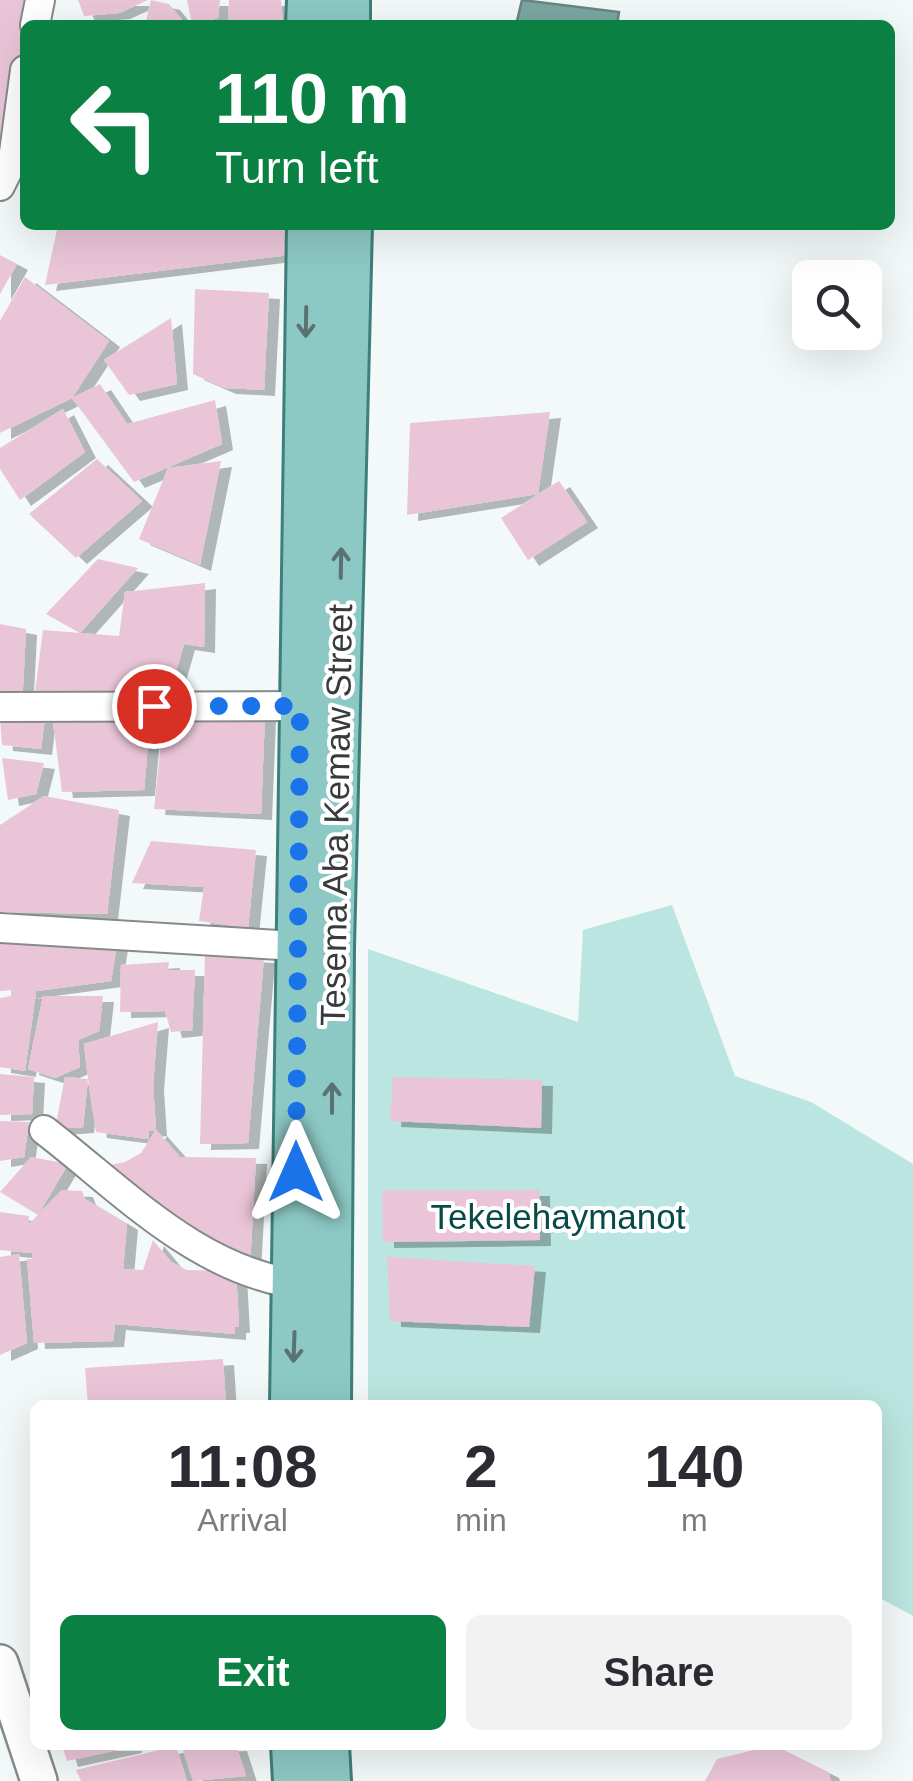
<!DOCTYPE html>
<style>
body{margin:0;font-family:Helvetica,sans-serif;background:#f2f2f3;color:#2b2b33;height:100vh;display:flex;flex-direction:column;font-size:38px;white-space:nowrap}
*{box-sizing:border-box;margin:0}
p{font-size:32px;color:#7c7c81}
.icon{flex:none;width:55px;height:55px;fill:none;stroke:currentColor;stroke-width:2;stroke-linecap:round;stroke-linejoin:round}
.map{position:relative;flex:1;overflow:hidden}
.panel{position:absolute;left:30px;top:1400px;width:852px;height:350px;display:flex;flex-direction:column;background:#fff;border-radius:15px;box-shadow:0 10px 40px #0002}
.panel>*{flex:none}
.hud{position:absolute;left:20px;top:20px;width:875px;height:210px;border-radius:15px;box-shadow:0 10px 40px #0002;background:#0b8043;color:#fff;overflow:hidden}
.tools{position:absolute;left:792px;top:260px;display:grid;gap:20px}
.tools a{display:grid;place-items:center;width:90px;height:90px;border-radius:15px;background:#fff;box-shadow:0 10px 40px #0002;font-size:50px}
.pin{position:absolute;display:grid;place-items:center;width:85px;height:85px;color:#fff;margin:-42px;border:5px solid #fff;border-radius:50%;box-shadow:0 2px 10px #0007}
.me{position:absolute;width:110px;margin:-55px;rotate:0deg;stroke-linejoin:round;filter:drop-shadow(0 0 8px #0008)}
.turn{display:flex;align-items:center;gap:35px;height:210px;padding:0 30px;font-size:45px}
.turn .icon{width:130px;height:130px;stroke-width:2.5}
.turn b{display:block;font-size:70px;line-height:85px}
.eta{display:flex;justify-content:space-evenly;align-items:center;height:170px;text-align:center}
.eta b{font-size:60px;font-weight:700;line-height:70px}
.cta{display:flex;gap:20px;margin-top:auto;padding:20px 30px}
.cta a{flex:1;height:115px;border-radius:15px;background:#0b8043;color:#fff;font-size:40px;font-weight:700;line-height:115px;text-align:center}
.cta a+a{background:#f2f2f3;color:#2b2b33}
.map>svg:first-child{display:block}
</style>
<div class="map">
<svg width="913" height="1781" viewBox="0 0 913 1781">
<defs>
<filter id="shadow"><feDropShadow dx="11" dy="6" stdDeviation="0" flood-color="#0004"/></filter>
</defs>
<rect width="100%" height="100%" fill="#f2f9f8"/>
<path fill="#bbe5e0" d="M672,905L735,1076L811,1102L913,1164V1616L878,1597V1405H368V949L578,1022L583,930Z"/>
<path fill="#7ba6a2" stroke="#678683" stroke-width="2.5" d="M522,0L619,12L617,25H516Z"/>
<path fill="#eac5d8" filter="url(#shadow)" d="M0,0H40L25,25V52L5,124L16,133L0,151Z
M78,0H148L119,13L84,16Z
M151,0L169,4L186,25H145Z
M187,0H220L218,18L192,25Z
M229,0H281L283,25H228Z
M58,225H291L289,255L45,285Z
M0,255L17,264L0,294Z
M25,277L109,341L72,398L0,433V321Z
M195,289L269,293L264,390L225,388L193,374Z
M171,318L177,384L129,395L104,360Z
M100,384L127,424L215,400L222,444L134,482L72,398Z
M63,409L85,452L20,500L0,469V448Z
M550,412L538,494L407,515L410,423Z
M97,459L142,501L76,558L29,514Z
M221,461L200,565L139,539L168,468Z
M559,481L587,522L528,560L501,518Z
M98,559L138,568L80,633L46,614Z
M205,583L204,647L184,644L169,696L33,707L43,630L119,636L125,592Z
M0,624L26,629L22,707L0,702Z
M151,711L144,790L62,792L52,715Z
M265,714L261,814L154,809L164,715Z
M0,717H45L41,749L2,745Z
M2,758L44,763L36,794L8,800Z
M44,796L119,810L107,914L0,912V825Z
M151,841L256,850L248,928L199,921L204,887L132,883Z
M0,944H117L111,981L22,993L36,992L25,1071L0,1067V998L11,996V990L0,991Z
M205,954L264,957L248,1143L200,1144Z
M169,962L168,970H195L192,1030L171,1032L165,1011L120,1012L121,965Z
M43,996H103L99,1031L78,1040L80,1067L55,1078L28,1069Z
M158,1022L153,1085L156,1130L149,1131L148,1139L96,1132L88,1079L83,1127L55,1129L65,1077L88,1079L84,1044Z
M0,1074L34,1077L32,1114L0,1115Z
M393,1077L542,1080L541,1128L390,1121Z
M0,1121L29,1122L24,1157L0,1161Z
M156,1130L180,1157L256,1158L250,1265L223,1254L152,1199L142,1212L95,1168L125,1162L141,1153Z
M31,1157L68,1164L38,1215L0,1192Z
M62,1190L82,1191L85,1199L127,1224L123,1269L143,1270L153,1240L171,1262L187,1270L236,1271L239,1327H235V1334L115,1324L113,1341L34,1343L27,1259H32V1253L0,1250V1212L29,1216V1224Z
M382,1190H539L540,1240L383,1242Z
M19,1254L27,1343L0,1355V1257Z
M387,1257L535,1266L529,1327L390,1321Z
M223,1359L226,1405H88L85,1368Z
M62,1745H131V1747L67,1761Z
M236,1745L246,1776L193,1781L182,1747Z
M774,1745L828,1772L831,1781H705L717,1759Z
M176,1746L187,1781H81L76,1770Z"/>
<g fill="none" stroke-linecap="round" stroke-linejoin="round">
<g stroke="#848b8a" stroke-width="32">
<path id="minor" d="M35,25L40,0
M0,186L13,160L25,70
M0,707L300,706
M0,928L313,947
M44,1130C127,1194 201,1275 310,1286"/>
</g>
<g stroke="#848b8a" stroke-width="40">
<path id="tertiary" d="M0,1663L39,1781"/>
</g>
<g stroke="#3d7f7a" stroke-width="48">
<path id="primary" d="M308,25L309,0
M348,25V0
M292,1405L309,225
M329,1405L332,947L350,225
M293,1745L295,1781
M327,1745L329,1781"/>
</g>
<use href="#minor" stroke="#fff" stroke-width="28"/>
<use href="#tertiary" stroke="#fff" stroke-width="35"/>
<use href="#primary" stroke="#8cc8c4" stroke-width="42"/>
</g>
<defs><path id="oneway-shaft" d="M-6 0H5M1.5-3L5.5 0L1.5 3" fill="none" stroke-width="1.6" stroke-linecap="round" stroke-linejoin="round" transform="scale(2.5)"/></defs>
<g stroke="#5a7372">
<use href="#oneway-shaft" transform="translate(306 322) rotate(91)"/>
<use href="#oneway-shaft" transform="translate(341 563) rotate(-89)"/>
<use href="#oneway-shaft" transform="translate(332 1098) rotate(-90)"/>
<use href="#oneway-shaft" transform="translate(294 1347) rotate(92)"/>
</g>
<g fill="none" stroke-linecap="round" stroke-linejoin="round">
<path stroke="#1a73e8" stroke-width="18" stroke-dasharray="0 32.4" d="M154,706H300L296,1172"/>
</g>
<g text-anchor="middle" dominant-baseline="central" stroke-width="8" stroke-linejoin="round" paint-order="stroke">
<g font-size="35" fill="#383b3b" stroke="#fff">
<text transform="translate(336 815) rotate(-89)">Tesema Aba Kemaw Street</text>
</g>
<g font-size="35" fill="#064b47" stroke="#fff">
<text x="558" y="1216">Tekelehaymanot</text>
</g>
</g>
</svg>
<div class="tools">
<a><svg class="icon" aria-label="search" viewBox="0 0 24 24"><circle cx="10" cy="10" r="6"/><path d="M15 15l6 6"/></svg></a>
</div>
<div class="pin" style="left:154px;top:706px;background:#d93025"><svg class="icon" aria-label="arrive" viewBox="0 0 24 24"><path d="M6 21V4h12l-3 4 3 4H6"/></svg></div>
<svg class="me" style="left:296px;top:1172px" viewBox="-20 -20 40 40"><path d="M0-17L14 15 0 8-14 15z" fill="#1a73e8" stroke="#fff" stroke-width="4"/></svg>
<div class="hud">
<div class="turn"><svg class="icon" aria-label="left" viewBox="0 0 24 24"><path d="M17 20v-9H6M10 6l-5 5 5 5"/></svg><div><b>110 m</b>Turn left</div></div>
</div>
<section class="panel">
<div class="eta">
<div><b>11:08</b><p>Arrival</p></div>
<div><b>2</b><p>min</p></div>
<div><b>140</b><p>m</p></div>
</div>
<div class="cta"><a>Exit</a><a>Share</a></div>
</section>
</div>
